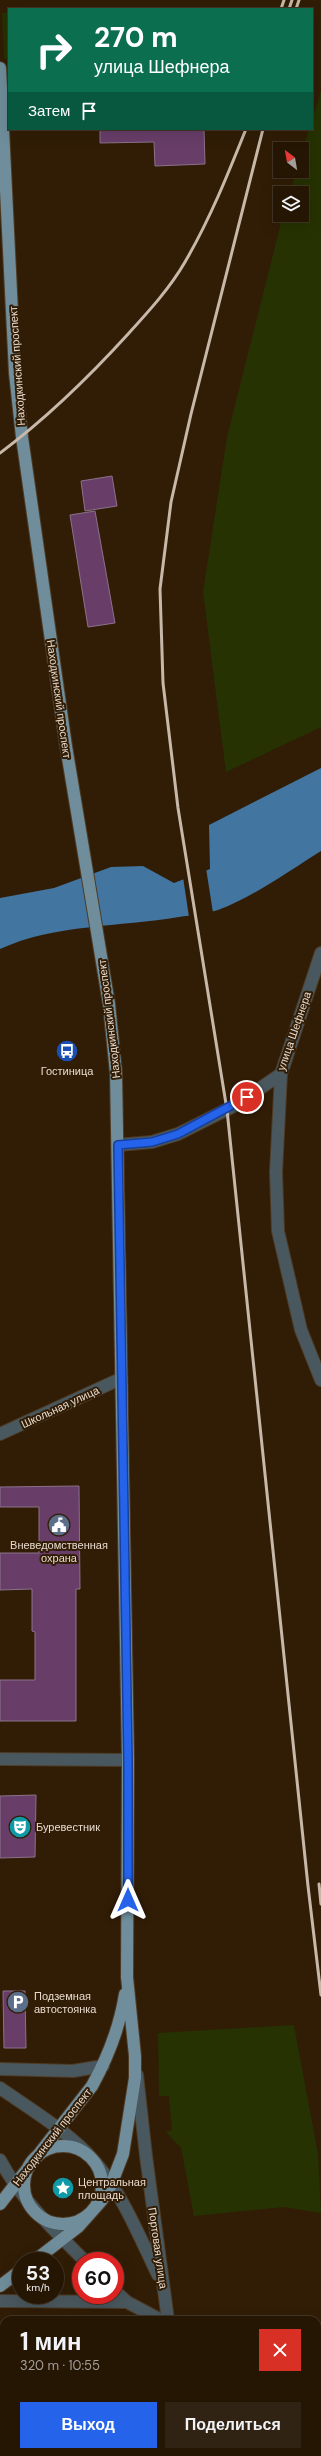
<!DOCTYPE html>
<html lang="ru">
<meta charset="utf-8">
<style>
body{margin:0;font-family:"DM Sans",sans-serif;background:#312313;color:#f1f3f6;height:100vh;display:flex;flex-direction:column;font-size:15px;white-space:nowrap}
*{box-sizing:border-box;margin:0}
p{font-size:13px;color:#a39f9a}
.icon{flex:none;width:22px;height:22px;fill:none;stroke:currentColor;stroke-width:2;stroke-linecap:round;stroke-linejoin:round}
.map{position:relative;flex:1;overflow:hidden}
.sheet{position:absolute;left:0px;top:2316px;width:321px;height:140px;display:flex;flex-direction:column;background:#251604;border-radius:12px 12px 0 0;box-shadow:0 4px 16px #0002,0 0 0 1px #423526}
.sheet>*{flex:none}
.guide{position:absolute;left:8px;top:8px;width:305px;height:122px;border-radius:0px;box-shadow:0 4px 16px #0002,0 0 0 1px #423526;background:#0b6e4f;color:#fff;overflow:hidden}
.needle{width:26px;rotate:329deg}
.tools{position:absolute;left:273px;top:142px;display:grid;gap:8px}
.tools a{display:grid;place-items:center;width:36px;height:36px;border-radius:0px;background:#251604;box-shadow:0 4px 16px #0002,0 0 0 1px #423526;font-size:20px}
.speed{position:absolute;left:12px;top:2252px;display:flex;gap:8px;font-size:20px;font-weight:700;text-align:center}
.speed>*{display:grid;place-content:center;width:52px;height:52px;border-radius:50%;background:#251604;box-shadow:0 4px 16px #0002,0 0 0 1px #423526;line-height:1}
.speed small{font-size:10px;font-weight:400}
.speed .limit{border:6px solid #d22;background:#fff;color:#111}
.pin{position:absolute;display:grid;place-items:center;width:34px;height:34px;color:#fff;margin:-17px;border:2px solid #fff;border-radius:50%;box-shadow:0 1px 4px #0007}
.me{position:absolute;width:44px;margin:-22px;rotate:0deg;stroke-linejoin:round;filter:drop-shadow(0 0 3px #0008)}
.turn{display:flex;align-items:center;gap:14px;height:84px;padding:0 20px;font-size:18px}
.turn .icon{width:52px;height:52px;stroke-width:2.5}
.turn b{display:block;font-size:28px;line-height:34px}
.then{display:flex;align-items:center;height:38px;padding:0 20px;background:#0003;gap:8px;font-size:15px}
.round{display:grid;place-items:center;flex:none;width:42px;height:42px;border-radius:0px;background:#312313}
.overview{display:flex;align-items:center;justify-content:space-between;height:68px;padding:0 20px}
h1{font-size:24px;font-weight:700;line-height:30px}
.action{display:flex;gap:8px;margin-top:auto;padding:8px 20px}
.action a{flex:1;height:46px;border-radius:0px;background:#2563eb;color:#fff;font-size:16px;font-weight:700;line-height:46px;text-align:center}
.action a+a{background:#312313;color:#f1f3f6}
.map>svg:first-child{display:block}
</style>
<div class="map">
<svg width="321" height="2456" viewBox="0 0 321 2456">
<rect width="100%" height="100%" fill="#311d06"/>
<path fill="#263201" d="M2,13H9V59H4Z
M321,91V727L226,772L203,592L227,437L283,215H302V193H290L296,171H302V153L309,129H312V121Z
M294,2025L318,2154L321,2213L284,2207L194,2216L181,2148L166,2132L172,2130L169,2096H159L158,2033Z"/>
<path fill="#42759f" d="M321,768V851C289,871 253,897 218,910C206,914 191,915 179,917C120,927 55,924 0,949V898L54,888L111,867L143,866L174,883L210,869L209,825Z"/>
<path fill="#311d06" d="M206,868L213,913L189,917L183,877Z"/>
<path fill="#683e69" stroke="#8a728a" d="M100,129H204L205,164L155,166L154,142L100,143Z
M112,476L117,506L85,511L81,481Z
M95,511L115,623L88,627L70,515Z
M79,1486L80,1589H76V1721H0V1680H35V1632L32,1631V1589L0,1590V1553H39V1507H0V1487Z
M36,1795L35,1857L0,1858V1796Z
M3,1991H25L26,2048H4Z"/>
<g fill="none" stroke-linecap="round" stroke-linejoin="round">
<g stroke="#4e3b26" stroke-width="14">
<path id="minor" d="M281,1074L276,1172L278,1231L301,1330L321,1380
M118,1145L152,1142L178,1134L236,1105L281,1074L321,953
M0,1434L120,1379
M0,1759L128,1760
M0,2069L73,2071L103,2066
M137,2075L146,2156L168,2320
M0,2088C29,2108 60,2127 86,2152C119,2185 138,2234 158,2275
M0,2160C23,2202 52,2228 85,2261
M115,2291L127,2302L161,2320
M0,2301L127,2302
M186,2452L187,2456"/>
</g>
<g stroke="#4e3b26" stroke-width="14">
<path id="major" d="M0,68L15,373L22,437L66,746L109,1004L116,1073L128,1760L127,1977L135,2056V2078L123,2154L111,2185L102,2200L78,2227L34,2261
M24 2185a39 39 0 1 1 78 0a39 39 0 1 1-78 0Z
M0,2204L92,2086C108,2057 120,2026 125,1994
M0,2286L21,2270"/>
</g>
<use href="#minor" stroke="#49585e" stroke-width="12"/>
<use href="#major" stroke="#6f8d9a" stroke-width="12"/>
<path stroke="#c7b8a9" stroke-width="3" d="M281,9L284,0
M289,9L292,0
M296,9L299,0
M263,129L191,414L171,502L160,589L163,683L178,808L227,1110L308,1886L321,1995
M0,453C47,418 89,377 129,333C149,311 170,288 185,262C210,219 228,174 246,129
M319,1884L321,1904"/>
</g>
<g fill="none" stroke-linecap="round" stroke-linejoin="round">
<g stroke="#184099" stroke-width="10">
<path id="route" d="M128,1900V1760L118,1145L152,1142L178,1134L247,1097"/>
</g>
<use href="#route" stroke="#2563eb" stroke-width="7"/>
</g>
<defs>
<g id="bus-disc" transform="scale(1.15)"><circle r="9.5" fill="#1a4fb4" stroke="#311d06"/><path d="M-5-6H5V4H4V6H2V4H-2V6H-4V4H-5ZM-3.5-4V0h7V-4ZM-3.5 1.2v1.5H-2V1.2ZM2 1.2v1.5H3.5V1.2Z" fill="#fff"/></g>
<g id="civic-disc" transform="scale(1.15)"><circle r="9.5" fill="#5c6f8a" stroke="#311d06"/><path d="M-.6-6.5H3V-4.5H.6V-3L4-1V1h2V6H-6V1h2V-1L-.6-3ZM-1.2 2.5V6h2.4V2.5Z" fill="#fff"/></g>
<g id="theatre-disc" transform="scale(1.15)"><circle r="9.5" fill="#0f9aa8" stroke="#311d06"/><path d="M-5-5.5Q0-4 5-5.5V0Q5 5 0 6Q-5 5-5 0ZM-3.3-2.5H-1v1.5H-3.3ZM1-2.5H3.3v1.5H1ZM-2.8 1Q0 5.5 2.8 1Z" fill="#fff"/></g>
<g id="parking-disc" transform="scale(1.15)"><circle r="9.5" fill="#5c6f8a" stroke="#311d06"/><path d="M-3.5-5.5H1a3.5 3.5 0 0 1 0 7H-1V5.5H-3.5ZM-1-3.4V-.6H.8a1.4 1.4 0 0 0 0-2.8Z" fill="#fff"/></g>
<g id="sight-disc" transform="scale(1.15)"><circle r="9.5" fill="#0f9aa8" stroke="#311d06"/><path d="M0-6L1.8-2.2L6-1.7L2.9 1.2L3.7 5.4L0 3.3L-3.7 5.4L-2.9 1.2L-6-1.7L-1.8-2.2Z" fill="#fff"/></g>
</defs>
<g fill-rule="evenodd">
<use href="#bus-disc" x="67" y="1051"/>
<use href="#civic-disc" x="59" y="1525"/>
<use href="#theatre-disc" x="20" y="1827"/>
<use href="#parking-disc" x="18" y="2002"/>
<use href="#sight-disc" x="63" y="2188"/>
</g>
<g text-anchor="middle" dominant-baseline="central" stroke-width="4" stroke-linejoin="round" paint-order="stroke">
<g font-size="11" fill="#e8dacd" stroke="#311d06">
<text transform="translate(17 366) rotate(-94)">Находкинский проспект</text>
<text transform="translate(59 699) rotate(82)">Находкинский проспект</text>
<text transform="translate(109 1019) rotate(-97)">Находкинский проспект</text>
<text transform="translate(294 1031) rotate(-71)">улица Шефнера</text>
<text transform="translate(60 1407) rotate(-25)">Школьная улица</text>
<text transform="translate(52 2137) rotate(-52)">Находкинский проспект</text>
<text transform="translate(158 2248) rotate(82)">Портовая улица</text>
</g>
<g font-size="11" fill="#e8dacd" stroke="#311d06" text-anchor="start">
<text x="67" y="1071" text-anchor="middle">Гостиница</text>
<text x="59" y="1545" text-anchor="middle">Вневедомственная<tspan x="59" dy="13">охрана</tspan></text>
<text x="36" y="1827">Буревестник</text>
<text x="34" y="1996">Подземная<tspan x="34" dy="13">автостоянка</tspan></text>
<text x="78" y="2182">Центральная<tspan x="78" dy="13">площадь</tspan></text>
</g>
</g>
</svg>
<div class="tools">
<a><svg class="needle" viewBox="-14 -14 28 28"><path d="M0-13l5 13h-10z" fill="#e53935"/><path d="M0 13l5-13h-10z" fill="#a39f9a"/></svg></a>
<a><svg class="icon" aria-label="layers" viewBox="0 0 24 24"><path d="M12 4l9 5-9 5-9-5zM3 14l9 5 9-5"/></svg></a>
</div>
<div class="speed"><div>53<small>km/h</small></div><div class="limit">60</div></div>
<div class="pin" style="left:247px;top:1097px;background:#d93025"><svg class="icon" aria-label="arrive" viewBox="0 0 24 24"><path d="M6 21V4h12l-3 4 3 4H6"/></svg></div>
<svg class="me" style="left:128px;top:1900px" viewBox="-20 -20 40 40"><path d="M0-17L14 15 0 8-14 15z" fill="#2563eb" stroke="#fff" stroke-width="4"/></svg>
<div class="guide">
<div class="turn"><svg class="icon" aria-label="right" viewBox="0 0 24 24"><path d="M7 20v-9h11M14 6l5 5-5 5"/></svg><div><b>270 m</b>улица Шефнера</div></div>
<div class="then">Затем<svg class="icon" aria-label="arrive" viewBox="0 0 24 24"><path d="M6 21V4h12l-3 4 3 4H6"/></svg></div>
</div>
<section class="sheet">
<div class="overview"><div><h1>1 мин</h1><p>320 m · 10:55</p></div><a class="round" style="background:#d93025;color:#fff"><svg class="icon" aria-label="close" viewBox="0 0 24 24"><path d="M6 6l12 12M18 6L6 18"/></svg></a></div>
<div class="action"><a>Выход</a><a>Поделиться</a></div>
</section>
</div>
